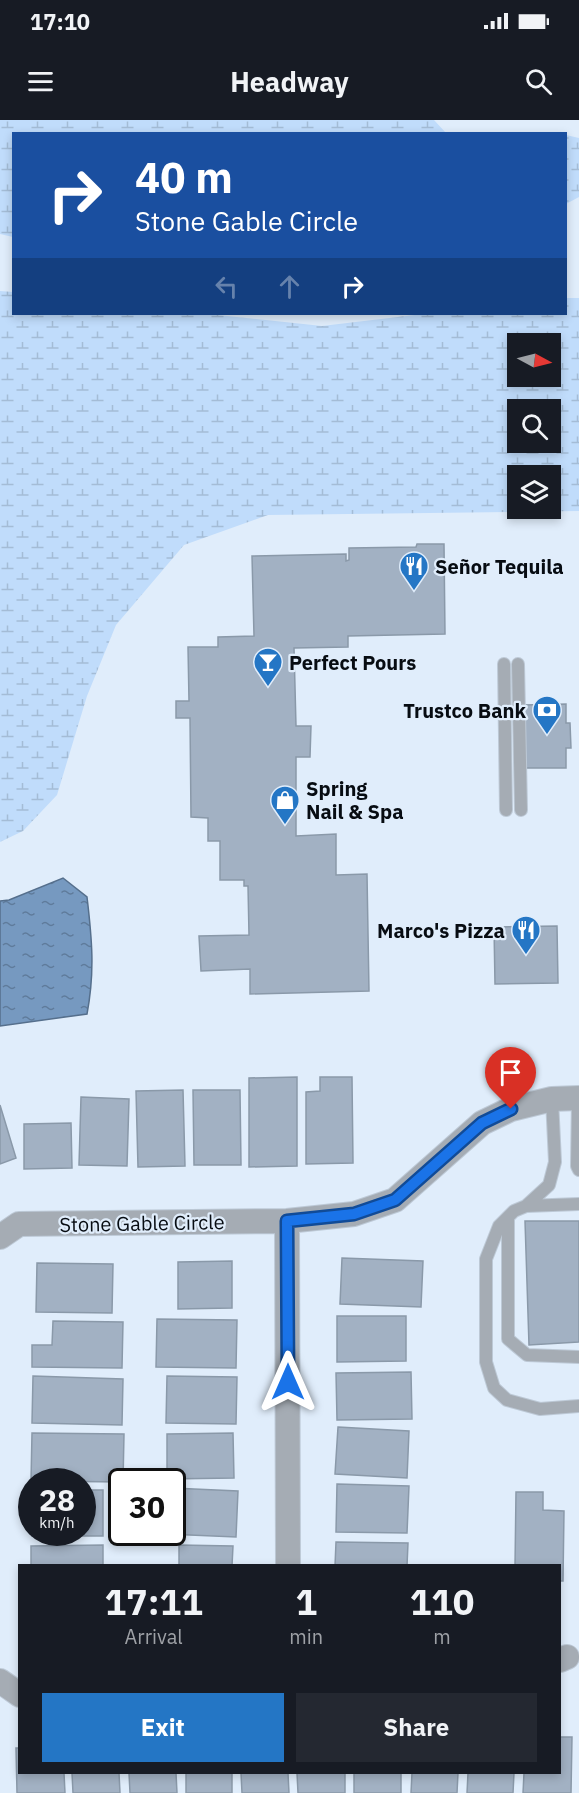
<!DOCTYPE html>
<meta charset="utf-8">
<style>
body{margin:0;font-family:"IBM Plex Sans",sans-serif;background:#242831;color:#f1f3f6;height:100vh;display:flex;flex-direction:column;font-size:22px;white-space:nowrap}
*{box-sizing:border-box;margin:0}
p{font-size:20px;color:#9ea1a6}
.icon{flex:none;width:33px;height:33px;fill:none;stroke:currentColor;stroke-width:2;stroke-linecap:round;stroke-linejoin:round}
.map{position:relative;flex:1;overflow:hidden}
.side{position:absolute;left:18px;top:1444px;width:543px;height:210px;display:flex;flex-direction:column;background:#171b24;border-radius:0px;box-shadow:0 3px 9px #0003}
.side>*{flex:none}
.banner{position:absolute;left:12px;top:12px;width:555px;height:183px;border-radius:0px;box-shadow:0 3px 9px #0003;background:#1a4fa0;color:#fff;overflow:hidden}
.needle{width:39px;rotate:97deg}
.tools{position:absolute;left:507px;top:213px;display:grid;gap:12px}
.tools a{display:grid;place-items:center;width:54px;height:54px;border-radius:0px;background:#171b24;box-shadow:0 3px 9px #0003;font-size:30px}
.speed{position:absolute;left:18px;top:1348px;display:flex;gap:12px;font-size:30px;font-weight:700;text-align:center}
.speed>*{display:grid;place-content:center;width:78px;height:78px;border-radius:50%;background:#171b24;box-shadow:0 3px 9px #0003;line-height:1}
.speed small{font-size:15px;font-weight:400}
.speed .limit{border:3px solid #111;border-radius:9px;background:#fff;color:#111}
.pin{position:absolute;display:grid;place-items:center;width:51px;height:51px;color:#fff;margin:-62px -26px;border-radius:50% 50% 50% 0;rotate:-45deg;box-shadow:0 0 6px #0007}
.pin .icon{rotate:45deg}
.me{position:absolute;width:66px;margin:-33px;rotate:0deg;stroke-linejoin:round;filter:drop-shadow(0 0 4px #0008)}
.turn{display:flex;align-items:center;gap:21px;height:126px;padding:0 24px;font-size:27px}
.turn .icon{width:78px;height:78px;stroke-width:2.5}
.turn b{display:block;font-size:42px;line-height:51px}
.lanes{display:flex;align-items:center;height:57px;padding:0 24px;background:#0003;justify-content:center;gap:30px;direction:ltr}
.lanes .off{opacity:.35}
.eta{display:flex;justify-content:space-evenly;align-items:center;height:102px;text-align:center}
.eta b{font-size:36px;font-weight:700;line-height:42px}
.cta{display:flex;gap:12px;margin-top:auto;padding:12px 24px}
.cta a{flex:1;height:69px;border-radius:0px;background:#2476c5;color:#fff;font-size:24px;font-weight:700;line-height:69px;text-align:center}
.cta a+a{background:#242831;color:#f1f3f6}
.status{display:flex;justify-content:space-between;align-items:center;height:42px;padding:0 30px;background:#171b24;direction:ltr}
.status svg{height:16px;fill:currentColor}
header{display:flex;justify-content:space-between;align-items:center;height:78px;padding:0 24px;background:#171b24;font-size:27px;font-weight:700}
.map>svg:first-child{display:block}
</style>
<div class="status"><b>17:10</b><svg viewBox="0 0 49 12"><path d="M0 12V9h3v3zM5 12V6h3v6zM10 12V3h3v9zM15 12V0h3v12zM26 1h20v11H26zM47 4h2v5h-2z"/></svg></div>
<header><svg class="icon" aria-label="menu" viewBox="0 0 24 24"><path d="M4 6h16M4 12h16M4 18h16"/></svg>Headway<svg class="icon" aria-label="search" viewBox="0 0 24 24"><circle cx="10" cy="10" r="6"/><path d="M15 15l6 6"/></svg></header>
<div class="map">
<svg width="579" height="1673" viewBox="0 0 579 1673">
<defs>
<pattern id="wetland-marsh" width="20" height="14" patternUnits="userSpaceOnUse" patternTransform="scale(1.5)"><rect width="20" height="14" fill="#c0dcfb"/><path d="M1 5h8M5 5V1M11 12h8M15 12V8" fill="none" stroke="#a4bcd6"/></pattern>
<pattern id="water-ripples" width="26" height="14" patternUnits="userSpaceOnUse" patternTransform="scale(1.5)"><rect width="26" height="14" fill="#7699c0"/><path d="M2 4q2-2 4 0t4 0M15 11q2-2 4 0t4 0" fill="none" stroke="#5f7b9b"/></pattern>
</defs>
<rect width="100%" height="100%" fill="#e0edfb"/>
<path fill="url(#wetland-marsh)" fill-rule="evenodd" d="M0,0H434L446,13L14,14L13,117L0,114Z
M566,15L579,18V77L566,84Z
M0,171L13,172L14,194H208L322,206L423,194H566V178H579V391L268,395L184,425L116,505L87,576L57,675L23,711L0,722ZM518,224H550V256H518ZM518,290H550V322H518ZM518,356H550V388H518Z"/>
<path fill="url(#water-ripples)" stroke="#556f8c" stroke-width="1.5" d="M63,758L87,777C92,819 95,852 87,894L0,906V781L9,780Z"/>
<path fill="#a2b1c3" stroke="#8a99a9" stroke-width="1.5" d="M417,424H444L445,514L348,516V527L294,528L296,606H311L310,637H296V716L336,714V755L367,754L369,871L250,874V849L201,851L199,816L249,815L248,766H244V760H220V721H208V698L191,697L190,598H176V581H189L188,527H218V517L254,516L252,436L346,434V441L349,440V428L416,427Z
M566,584V603H570L571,628H566V648H525L523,585Z
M557,806L558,863L495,864L494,807Z
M297,957V1046L249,1047V958Z
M320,957H352L353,1043L306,1044V972L320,971Z
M183,970L185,1046L138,1047L136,971Z
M193,970H240L241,1045H194Z
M81,977L129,979L127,1046L79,1045Z
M0,985L16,1038L0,1044Z
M71,1003L72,1048L24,1049V1004Z
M525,1101H579V1222L529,1225Z
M342,1138L423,1141L421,1187L340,1184Z
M232,1141V1188L178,1189V1142Z
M37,1143L113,1144L112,1193L36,1192Z
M337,1196H406V1241L337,1242Z
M157,1199L237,1200L236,1248L156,1247Z
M53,1201L123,1202L122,1248L32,1247V1225H52Z
M411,1252L412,1299L337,1300L336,1253Z
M33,1256L123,1259L122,1305L32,1303Z
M167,1256L237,1257L236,1304L166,1303Z
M338,1307L409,1311L407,1358L335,1354Z
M32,1313L124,1314L123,1362L31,1361Z
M233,1313L234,1358L167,1359V1314Z
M337,1364L409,1366L407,1413L336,1412Z
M172,1368L238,1371L236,1417L166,1414L172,1413Z
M82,1370H103V1416H32V1413H82Z
M516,1372H543V1390L564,1391L563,1461H560V1446H515Z
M336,1422L408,1423L407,1446H335Z
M103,1425V1446H31V1426Z
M179,1425L233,1426L232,1446H179Z
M560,1617H572L571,1673H523L524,1653H560Z
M16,1628H20V1653H64L65,1673H17Z
M72,1653H119L120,1673H73Z
M129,1653H176L177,1673H130Z
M186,1653H232V1673H186Z
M241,1653H288L289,1673H242Z
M297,1653H345V1673H298Z
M354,1653H401V1673H354Z
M412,1653H458L457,1673H411Z
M468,1653H514L513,1673H467Z"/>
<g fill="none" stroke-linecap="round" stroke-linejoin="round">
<g stroke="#bdc9d6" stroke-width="14">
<path id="service" d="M504,544L506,690
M518,544L521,690
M578,978L577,1046L579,1050
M552,979L555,1042L549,1065L526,1086L514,1091L499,1106L486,1139V1242L494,1268L507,1280L540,1289L579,1286
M526,1086L579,1084
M508,1097V1219L527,1235L579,1237"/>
</g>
<g stroke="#bdc9d6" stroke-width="26">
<path id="minor" d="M287,1101L288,1446
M0,1117L19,1104L287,1101L354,1094L395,1080L482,1003L511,989L552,979L579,978
M560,1540L567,1537
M0,1561L20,1575"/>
</g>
<use href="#service" stroke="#a5acb4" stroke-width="12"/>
<use href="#minor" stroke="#a5acb4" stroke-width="24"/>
</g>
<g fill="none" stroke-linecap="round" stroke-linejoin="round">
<g stroke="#114b97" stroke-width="15">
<path id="route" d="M288,1262L287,1101L354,1094L395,1080L482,1003L511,989"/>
</g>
<use href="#route" stroke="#1a73e8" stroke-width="10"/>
</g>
<defs>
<g id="restaurant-pin" transform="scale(1.5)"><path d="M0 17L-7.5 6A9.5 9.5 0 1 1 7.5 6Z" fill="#2476c5" stroke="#e0edfb"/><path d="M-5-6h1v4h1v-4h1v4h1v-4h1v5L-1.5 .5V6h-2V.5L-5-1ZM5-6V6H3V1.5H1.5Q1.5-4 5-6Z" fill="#fff"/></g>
<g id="bar-pin" transform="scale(1.5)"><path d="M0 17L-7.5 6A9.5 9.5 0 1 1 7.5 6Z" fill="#2476c5" stroke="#e0edfb"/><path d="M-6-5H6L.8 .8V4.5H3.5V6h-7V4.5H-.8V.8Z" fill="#fff"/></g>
<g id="bank-pin" transform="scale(1.5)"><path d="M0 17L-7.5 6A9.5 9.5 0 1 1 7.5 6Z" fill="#2476c5" stroke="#e0edfb"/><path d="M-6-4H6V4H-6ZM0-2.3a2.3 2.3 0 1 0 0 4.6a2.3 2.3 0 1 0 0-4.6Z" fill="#fff"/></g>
<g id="shop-pin" transform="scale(1.5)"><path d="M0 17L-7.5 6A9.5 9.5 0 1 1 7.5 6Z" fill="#2476c5" stroke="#e0edfb"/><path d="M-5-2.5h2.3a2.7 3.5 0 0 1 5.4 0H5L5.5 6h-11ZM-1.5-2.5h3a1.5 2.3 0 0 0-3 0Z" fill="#fff"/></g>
</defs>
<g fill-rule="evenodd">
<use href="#restaurant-pin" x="414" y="446"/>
<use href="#bar-pin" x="268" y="542"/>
<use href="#bank-pin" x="547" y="590"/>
<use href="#shop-pin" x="285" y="680"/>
<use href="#restaurant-pin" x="526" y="810"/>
</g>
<g text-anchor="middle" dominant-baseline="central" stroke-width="4.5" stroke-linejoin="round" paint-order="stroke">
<g font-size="20" font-weight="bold" fill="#070c12" stroke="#e0edfb" text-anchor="start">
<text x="435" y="446">Señor Tequila</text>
<text x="289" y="542">Perfect Pours</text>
<text x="526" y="590" text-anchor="end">Trustco Bank</text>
<text x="306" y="668">Spring<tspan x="306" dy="23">Nail &amp; Spa</tspan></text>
<text x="505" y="810" text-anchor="end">Marco's Pizza</text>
</g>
<g font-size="20" fill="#070c12" stroke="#e0edfb">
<text transform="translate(142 1103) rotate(-1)">Stone Gable Circle</text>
</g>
</g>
</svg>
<div class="tools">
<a><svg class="needle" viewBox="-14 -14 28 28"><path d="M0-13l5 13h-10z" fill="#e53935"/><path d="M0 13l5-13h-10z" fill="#9ea1a6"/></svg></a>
<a><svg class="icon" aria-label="search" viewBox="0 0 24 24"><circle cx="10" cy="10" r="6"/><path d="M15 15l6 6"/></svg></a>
<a><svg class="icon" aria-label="layers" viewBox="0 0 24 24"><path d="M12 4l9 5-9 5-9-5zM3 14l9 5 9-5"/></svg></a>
</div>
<div class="speed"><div>28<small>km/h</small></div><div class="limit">30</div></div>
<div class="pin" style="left:511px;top:989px;background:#d93025"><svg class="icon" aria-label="arrive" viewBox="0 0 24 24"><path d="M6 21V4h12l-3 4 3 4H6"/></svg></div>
<svg class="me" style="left:288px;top:1262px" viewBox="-20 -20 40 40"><path d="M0-17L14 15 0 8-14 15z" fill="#1a73e8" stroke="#fff" stroke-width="4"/></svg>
<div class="banner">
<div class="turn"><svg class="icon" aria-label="right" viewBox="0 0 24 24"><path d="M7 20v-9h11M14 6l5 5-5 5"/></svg><div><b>40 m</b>Stone Gable Circle</div></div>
<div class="lanes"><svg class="icon off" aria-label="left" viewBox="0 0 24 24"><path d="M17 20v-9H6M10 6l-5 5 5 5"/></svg><svg class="icon off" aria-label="ahead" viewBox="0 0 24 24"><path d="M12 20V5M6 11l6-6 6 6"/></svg><svg class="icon" aria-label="right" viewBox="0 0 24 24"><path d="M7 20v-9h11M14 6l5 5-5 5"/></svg></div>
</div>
<section class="side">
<div class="eta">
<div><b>17:11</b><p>Arrival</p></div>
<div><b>1</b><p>min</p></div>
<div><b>110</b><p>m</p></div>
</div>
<div class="cta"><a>Exit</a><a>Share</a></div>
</section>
</div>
